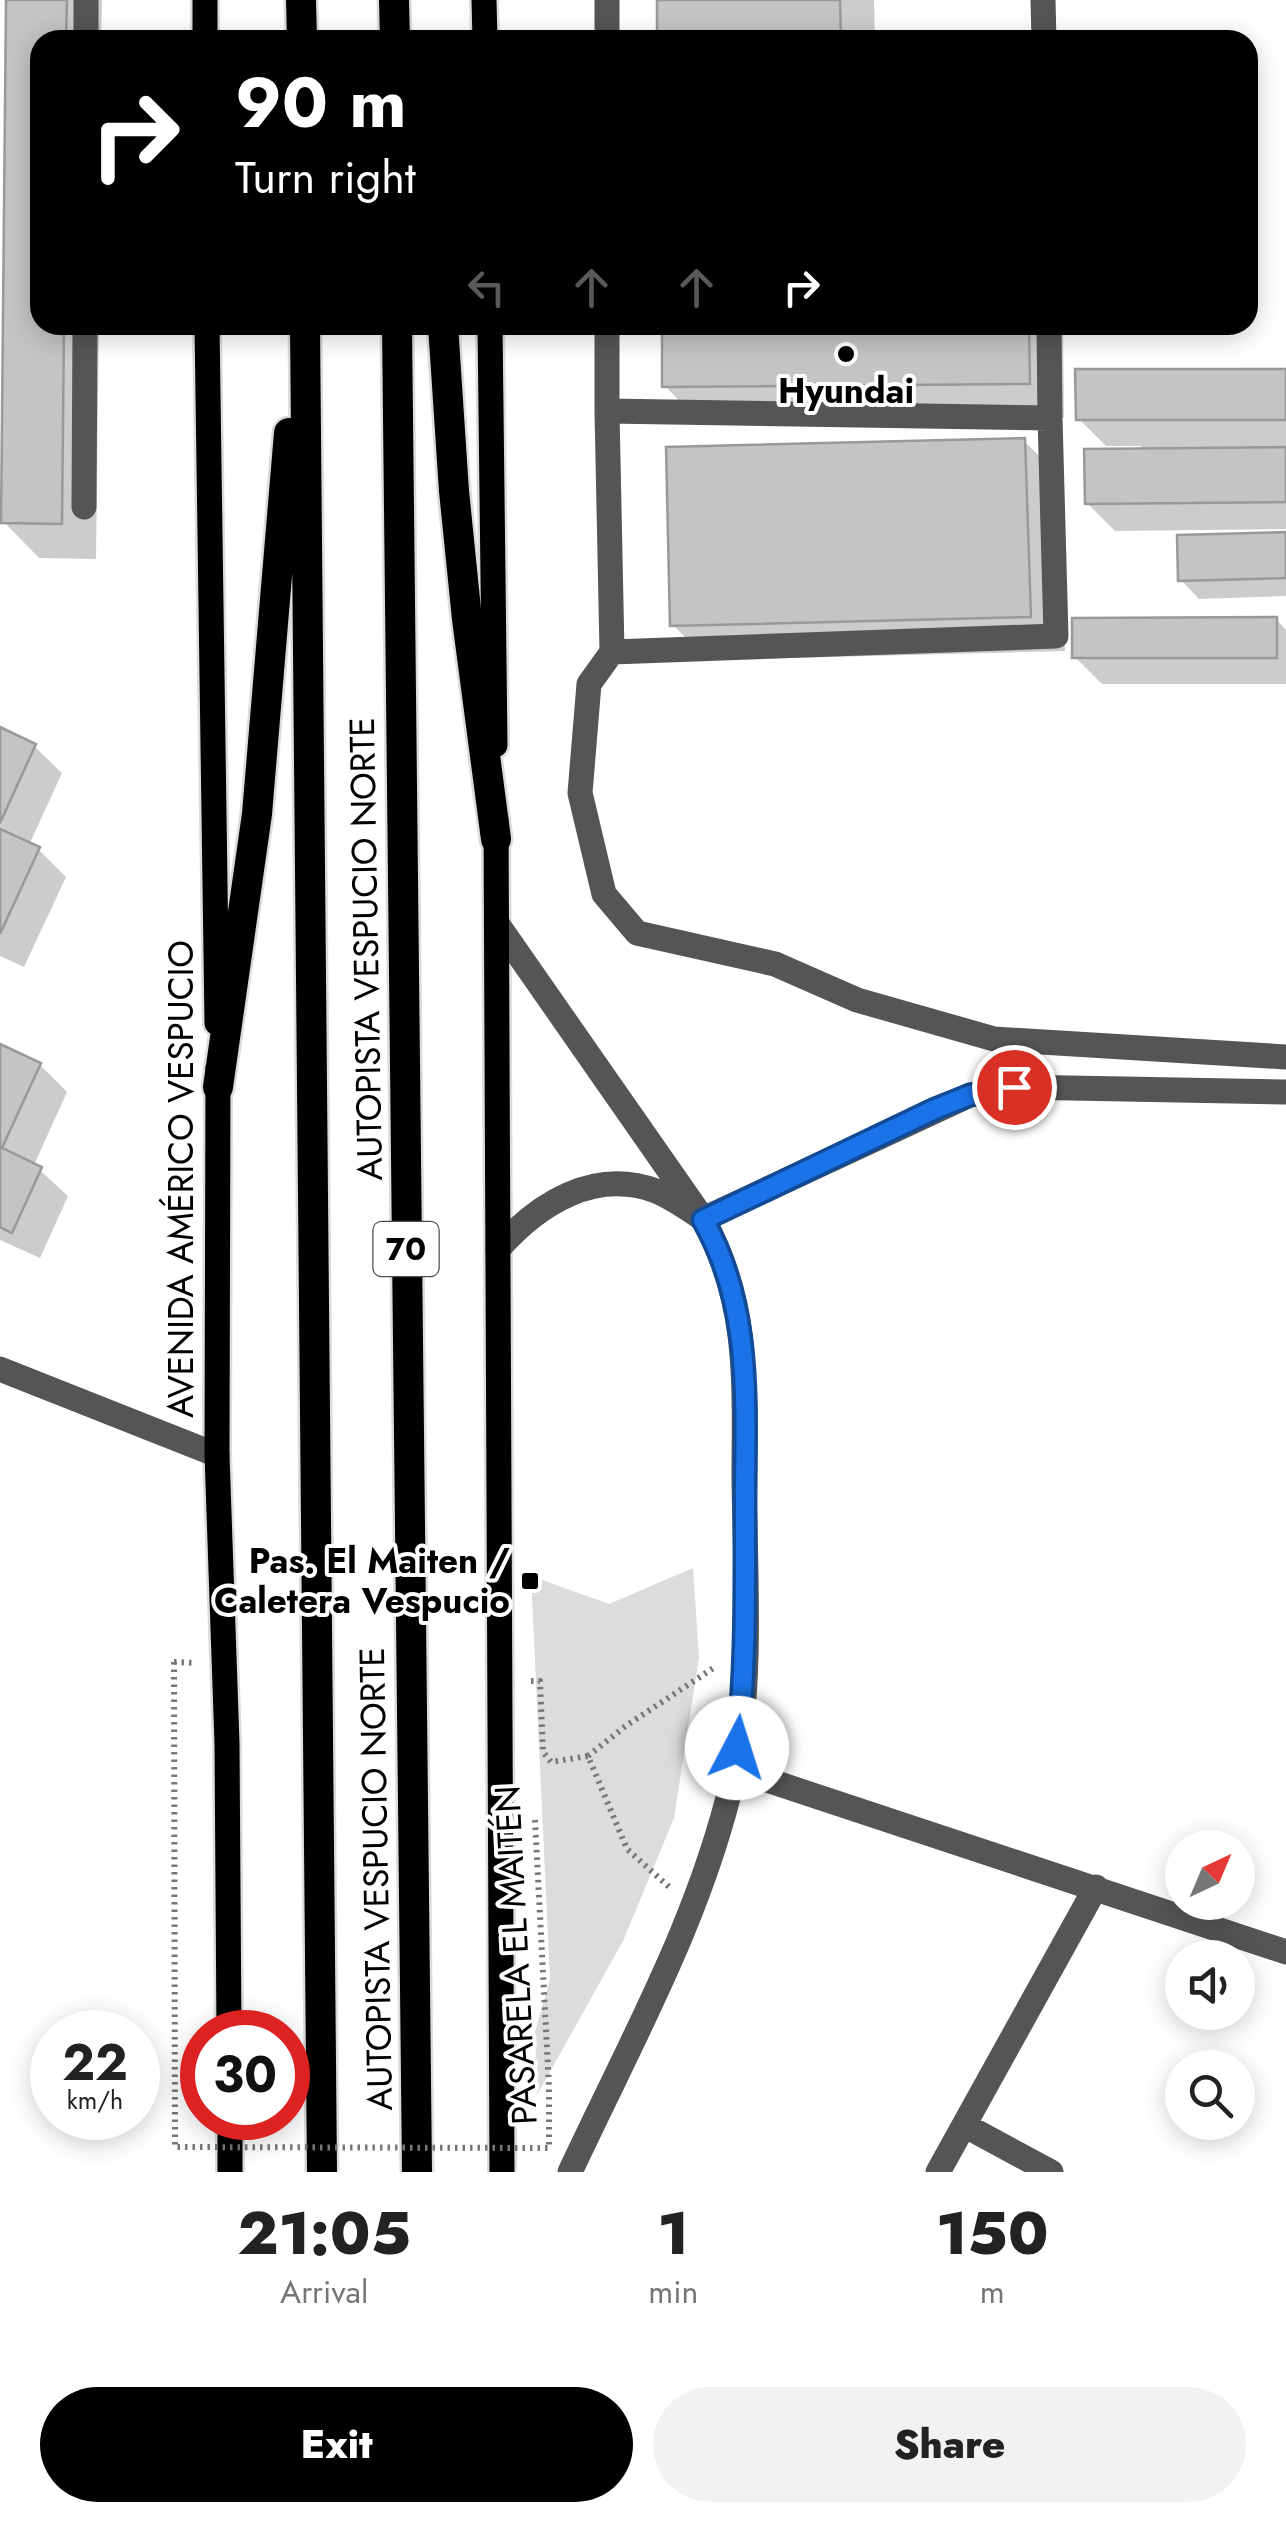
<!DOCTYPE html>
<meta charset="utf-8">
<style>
body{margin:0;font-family:Jost,sans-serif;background:#f2f2f2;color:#222;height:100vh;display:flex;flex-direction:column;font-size:38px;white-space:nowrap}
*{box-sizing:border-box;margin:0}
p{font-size:32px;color:#767676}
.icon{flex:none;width:55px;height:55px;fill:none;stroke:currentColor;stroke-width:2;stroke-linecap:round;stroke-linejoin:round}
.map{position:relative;height:2172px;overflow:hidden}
.panel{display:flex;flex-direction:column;background:#fff;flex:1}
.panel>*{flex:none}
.guide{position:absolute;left:30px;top:30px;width:1228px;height:305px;border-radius:30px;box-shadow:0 5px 25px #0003;background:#000;color:#fff;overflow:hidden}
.needle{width:65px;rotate:44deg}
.controls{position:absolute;left:1165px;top:1830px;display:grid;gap:20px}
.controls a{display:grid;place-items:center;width:90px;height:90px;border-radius:50%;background:#fff;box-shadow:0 5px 25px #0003;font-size:50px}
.speed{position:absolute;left:30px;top:2010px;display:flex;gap:20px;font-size:50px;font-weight:700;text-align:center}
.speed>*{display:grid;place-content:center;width:130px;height:130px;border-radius:50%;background:#fff;box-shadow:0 5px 25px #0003;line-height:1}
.speed small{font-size:25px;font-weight:400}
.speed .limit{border:15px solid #d22;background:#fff;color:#111}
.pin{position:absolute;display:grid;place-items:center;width:85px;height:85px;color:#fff;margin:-42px;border:5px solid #fff;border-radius:50%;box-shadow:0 2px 10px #0007}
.me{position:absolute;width:110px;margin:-55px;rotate:5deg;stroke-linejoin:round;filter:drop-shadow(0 0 8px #0008)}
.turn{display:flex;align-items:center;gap:35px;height:210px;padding:0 40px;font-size:45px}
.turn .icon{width:130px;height:130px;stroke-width:2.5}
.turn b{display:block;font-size:70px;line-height:85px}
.lanes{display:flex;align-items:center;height:95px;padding:0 40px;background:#0003;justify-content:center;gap:50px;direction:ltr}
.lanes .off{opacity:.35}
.eta{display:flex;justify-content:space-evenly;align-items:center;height:170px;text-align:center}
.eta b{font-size:60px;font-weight:800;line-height:70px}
.cta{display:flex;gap:20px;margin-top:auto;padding:20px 40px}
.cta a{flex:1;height:115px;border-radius:60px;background:#000;color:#fff;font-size:40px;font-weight:800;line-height:115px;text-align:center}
.cta a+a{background:#f2f2f2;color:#222}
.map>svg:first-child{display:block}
</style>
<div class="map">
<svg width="1286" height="2172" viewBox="0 0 1286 2172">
<rect width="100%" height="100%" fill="#fff"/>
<path fill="#dcdcdc" d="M693,1568L699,1658L674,1818L623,1941L537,2095L535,2032L550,1979L531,1576L609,1604Z"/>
<path fill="#0003" d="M8,0H102L101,40H40V325H99L96,559L39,558L4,522Z
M659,0H874L875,40H660Z
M664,325H1063L1064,418L700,422L665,386Z
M1286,371V529L1115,531L1087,503L1141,451V446H1106L1078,418Z
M1024,441L1060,476L1065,651L708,660L673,625Z
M1286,535V596L1199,599L1181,580Z
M1276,619L1286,630V684H1102L1075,657Z
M0,730L34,746L62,773L29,845L38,849L66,877L24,967L0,956Z
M0,1046L40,1065L67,1092L34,1165L68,1196L40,1258L0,1240Z"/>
<path fill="#c4c4c4" stroke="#999" stroke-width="2.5" d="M6,0H67L66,40H40V325H64L62,524L1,523Z
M657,0H840L841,40H657Z
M1025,38V40H845Z
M662,325H1029L1030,384L662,387Z
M1075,369H1286V420H1076Z
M1025,438L1031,617L670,626L666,447Z
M1286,447V502L1085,504L1084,449Z
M1286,532V578L1178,581L1177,535Z
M1277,617V658H1072V618Z
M0,727L36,744L0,823Z
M0,829L40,847L0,934Z
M0,1044L41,1063L2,1148L42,1167L12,1233L0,1227Z"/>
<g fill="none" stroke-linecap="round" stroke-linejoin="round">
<g stroke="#dbdbdb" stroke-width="30">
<path id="major" d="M205,0V40
M484,0L485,40
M207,325L217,1023
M490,325L495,745
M496,820L502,2172
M218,1068L217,1455L227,1743L229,2032
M230,2118V2172"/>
</g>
<g stroke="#dbdbdb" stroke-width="35">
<path id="highway" d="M301,0L302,40
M394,0L395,40
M305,325L322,2172
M397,325L417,2172
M443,325L454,491L467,619L496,839
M218,1087L257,814L289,433"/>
</g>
<path stroke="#777" stroke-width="6" stroke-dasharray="2.5 5" stroke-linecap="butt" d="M174,1662L195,1663
M531,1681H540L543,1752L551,1762L588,1756L627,1849L669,1887
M588,1756L627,1725L715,1667
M535,1820L549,2087"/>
<path stroke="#555" stroke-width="25" d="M1043,0L1044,40
M86,40V0
M607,40V0
M607,325V411
M1049,325L1050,418L607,411L612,652L589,684L580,793L604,894L637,933L775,964L857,1000L994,1039L1286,1057
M84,507L85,325
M612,652L1056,636L1050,418
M498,925L703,1219C750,1304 744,1384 744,1478C745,1569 753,1684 734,1773C702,1916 631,2041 570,2172
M498,1249C538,1204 594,1168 656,1191C673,1198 688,1209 703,1219L970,1095L1014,1087L1286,1092
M0,1369L217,1455
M734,1769L1286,1952
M964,2125L1051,2172
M938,2172L1096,1887"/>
<use href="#major" stroke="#000" stroke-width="25"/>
<use href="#highway" stroke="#000" stroke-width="30"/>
<path stroke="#777" stroke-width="6" stroke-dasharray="2.5 5" stroke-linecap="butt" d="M174,1662L175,2147L549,2148V2087"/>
</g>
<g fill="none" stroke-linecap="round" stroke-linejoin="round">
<g stroke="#114b97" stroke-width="25">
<path id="route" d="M737,1748C746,1672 745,1595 745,1519C744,1415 756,1313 703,1220L935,1109L970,1095L1014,1087"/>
</g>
<use href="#route" stroke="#1a73e8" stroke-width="18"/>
</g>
<g fill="#000" stroke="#fff" stroke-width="4">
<circle cx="846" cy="354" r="10"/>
<rect x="520" y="1571" width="20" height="20" rx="5"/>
</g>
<g text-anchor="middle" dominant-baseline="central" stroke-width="8" stroke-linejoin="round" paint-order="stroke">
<rect fill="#fff" stroke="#4c4c4c" stroke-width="2.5" x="373.5" y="1222" width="65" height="54" rx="8"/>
<g font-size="32" font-weight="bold" fill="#000">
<text x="406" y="1249">70</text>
</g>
<g font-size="35" font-weight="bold" fill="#000" stroke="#fff">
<text x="846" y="391">Hyundai</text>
<text x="510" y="1561" text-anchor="end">Pas. El Maiten /<tspan x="510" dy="40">Caletera Vespucio</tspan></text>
</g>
<g font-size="35" fill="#000" stroke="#fff">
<text transform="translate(366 949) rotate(-91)">AUTOPISTA VESPUCIO NORTE</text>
<text transform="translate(181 1179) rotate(-90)">AVENIDA AMÉRICO VESPUCIO</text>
<text transform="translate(376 1879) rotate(-91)">AUTOPISTA VESPUCIO NORTE</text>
<text transform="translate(516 1955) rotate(-93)">PASARELA EL MAITÉN</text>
</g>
</g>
</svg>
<div class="controls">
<a><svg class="needle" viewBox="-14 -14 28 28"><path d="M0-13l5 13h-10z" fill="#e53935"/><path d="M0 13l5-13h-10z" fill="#767676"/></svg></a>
<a><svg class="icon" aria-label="sound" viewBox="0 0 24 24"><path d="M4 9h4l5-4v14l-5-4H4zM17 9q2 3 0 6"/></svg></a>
<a><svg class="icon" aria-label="search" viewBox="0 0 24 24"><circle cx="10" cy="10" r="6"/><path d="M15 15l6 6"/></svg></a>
</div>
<div class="speed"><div>22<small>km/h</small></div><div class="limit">30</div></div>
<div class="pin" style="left:1014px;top:1087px;background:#d93025"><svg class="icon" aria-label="arrive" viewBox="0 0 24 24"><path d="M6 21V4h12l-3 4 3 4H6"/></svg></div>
<svg class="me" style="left:737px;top:1748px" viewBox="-20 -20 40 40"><circle r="19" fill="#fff"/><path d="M0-13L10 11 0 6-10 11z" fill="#1a73e8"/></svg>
<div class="guide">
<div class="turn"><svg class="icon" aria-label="right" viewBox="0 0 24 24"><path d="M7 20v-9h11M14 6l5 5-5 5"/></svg><div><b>90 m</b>Turn right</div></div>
<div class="lanes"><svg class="icon off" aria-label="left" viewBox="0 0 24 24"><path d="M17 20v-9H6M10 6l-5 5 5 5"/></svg><svg class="icon off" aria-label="ahead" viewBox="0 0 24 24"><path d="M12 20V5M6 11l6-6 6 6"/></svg><svg class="icon off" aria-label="ahead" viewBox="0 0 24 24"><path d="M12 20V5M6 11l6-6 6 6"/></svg><svg class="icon" aria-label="right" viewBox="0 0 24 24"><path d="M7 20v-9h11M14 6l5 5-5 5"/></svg></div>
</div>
</div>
<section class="panel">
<div class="eta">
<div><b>21:05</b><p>Arrival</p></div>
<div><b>1</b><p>min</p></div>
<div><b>150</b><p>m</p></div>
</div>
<div class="cta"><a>Exit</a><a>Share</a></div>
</section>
